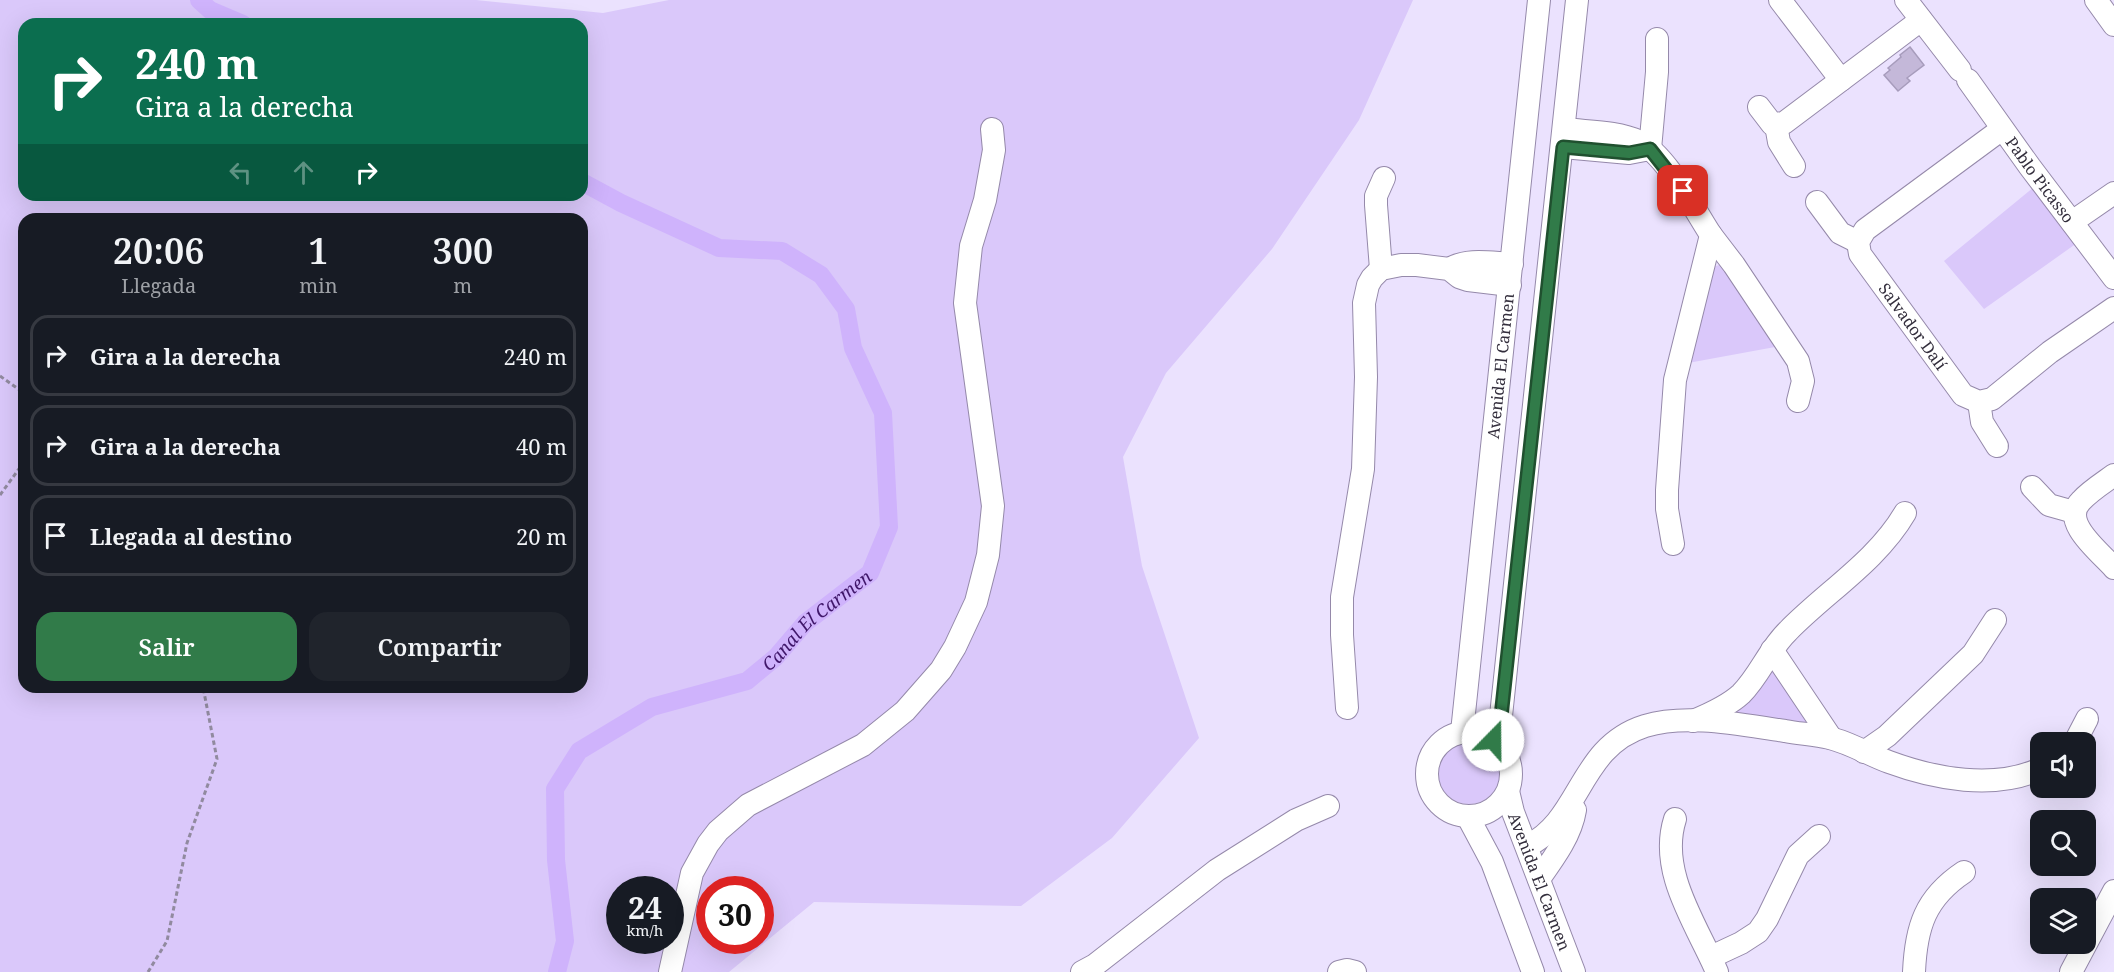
<!DOCTYPE html>
<html lang="es">
<meta charset="utf-8">
<style>
body{margin:0;font-family:"Noto Serif",serif;background:#20242c;color:#f1f3f6;height:100vh;display:flex;flex-direction:column;font-size:22px;white-space:nowrap}
*{box-sizing:border-box;margin:0}
p{font-size:20px;color:#9ea1a6}
.icon{flex:none;width:33px;height:33px;fill:none;stroke:currentColor;stroke-width:2;stroke-linecap:round;stroke-linejoin:round}
.map{position:relative;flex:1;overflow:hidden}
.drawer{position:absolute;left:18px;top:213px;width:570px;height:480px;display:flex;flex-direction:column;background:#171b24;border-radius:18px;box-shadow:0 6px 24px #0002}
.drawer>*{flex:none}
.banner{position:absolute;left:18px;top:18px;width:570px;height:183px;border-radius:18px;box-shadow:0 6px 24px #0002;background:#0b6e4f;color:#fff;overflow:hidden}
.controls{position:absolute;left:2030px;top:732px;display:grid;gap:12px}
.controls a{display:grid;place-items:center;width:66px;height:66px;border-radius:12px;background:#171b24;box-shadow:0 6px 24px #0002;font-size:30px}
.speed{position:absolute;left:606px;top:876px;display:flex;gap:12px;font-size:30px;font-weight:700;text-align:center}
.speed>*{display:grid;place-content:center;width:78px;height:78px;border-radius:50%;background:#171b24;box-shadow:0 6px 24px #0002;line-height:1}
.speed small{font-size:15px;font-weight:400}
.speed .limit{border:9px solid #d22;background:#fff;color:#111}
.pin{position:absolute;display:grid;place-items:center;width:51px;height:51px;color:#fff;margin:-26px;border-radius:12px;box-shadow:0 3px 9px #0006}
.me{position:absolute;width:66px;margin:-33px;rotate:22deg;stroke-linejoin:round;filter:drop-shadow(0 0 4px #0008)}
.turn{display:flex;align-items:center;gap:21px;height:126px;padding:0 18px;font-size:27px}
.turn .icon{width:78px;height:78px;stroke-width:2.5}
.turn b{display:block;font-size:42px;line-height:51px}
.lanes{display:flex;align-items:center;height:57px;padding:0 18px;background:#0003;justify-content:center;gap:30px;direction:ltr}
.lanes .off{opacity:.35}
.eta{display:flex;justify-content:space-evenly;align-items:center;height:102px;text-align:center}
.eta b{font-size:36px;font-weight:600;line-height:42px}
.cta{display:flex;gap:12px;margin-top:auto;padding:12px 18px}
.cta a{flex:1;height:69px;border-radius:18px;background:#317b49;color:#fff;font-size:24px;font-weight:600;line-height:69px;text-align:center}
.cta a+a{background:#20242c;color:#f1f3f6}
ul{padding:0;list-style:none}
li{display:flex;align-items:center;gap:18px;height:81px;margin:0 12px 9px;padding:0 6px;border:3px solid #363941;border-radius:18px}
li div{flex:1}
li b{display:block;font-size:22px}
li em{font-style:normal}
.map>svg:first-child{display:block}
</style>
<div class="map">
<svg width="2114" height="972" viewBox="0 0 2114 972">
<rect width="100%" height="100%" fill="#ebe2fe"/>
<path fill="#dac8fa" fill-rule="evenodd" d="M0,0H476L603,13L669,0H1413L1359,120L1272,249L1166,373L1123,457L1142,566L1199,738L1112,838L1021,906L814,902L729,972H0ZM24,24H582V195H24ZM24,219H582V687H24ZM620,890H670V940H620ZM710,890H760V940H710Z
M2034,187L2077,243L1984,309L1944,261Z
M1719,265L1724,269L1775,347L1688,363L1713,267Z
M1777,671L1816,727L1736,716L1737,709L1758,692L1769,672Z
M1438 773a31 31 0 1 1 62 0a31 31 0 1 1-62 0Z"/>
<g fill="none" stroke-linecap="round" stroke-linejoin="round">
<g stroke="#cfb3fc" stroke-width="18">
<path d="M199,0L210,10L243,24"/>
<path id="s1" d="M557,972L565,941L556,860L555,789L579,751L652,707L747,681L776,657L805,623L870,573L889,527L883,413L853,348L846,309L821,275L782,251L719,248L621,203L582,182"/>
</g>
</g>
<path fill="#c4b8d9" stroke="#a79cbc" stroke-width="1.5" d="M1910,47L1924,65L1907,78L1910,81L1898,91L1884,75L1890,70L1888,68L1901,57L1900,55Z"/>
<g fill="none" stroke-linecap="round" stroke-linejoin="round">
<g stroke="#9589aa" stroke-width="24">
<g id="minor">
<path d="M1780,0L1841,80"/>
<path d="M1906,0L1960,70"/>
<path d="M2096,0L2114,25"/>
<path id="s2" d="M1968,80L2030,167L2114,278"/>
<path d="M1759,107L1772,124L1784,123L1921,20"/>
<path d="M1776,125L1779,142L1794,166"/>
<path d="M1564,129C1587,132 1617,131 1638,141C1666,154 1694,209 1711,235L1675,380L1667,490V509L1673,544"/>
<path id="s3" d="M2002,129L1865,230L1858,242L1860,254L1963,395L1979,402L1992,399L2050,352L2114,308"/>
<path d="M1563,147L1629,153L1650,149"/>
<path d="M1650,149L1657,72V39"/>
<path d="M1817,202L1840,233L1858,242"/>
<path d="M2072,222L2114,193"/>
<path d="M1711,235L1734,265L1798,361L1803,381L1798,401"/>
<path d="M1381,269L1376,205V196L1384,178"/>
<path d="M1449,269C1468,258 1490,263 1512,264"/>
<path d="M1979,402L1982,422L1997,446"/>
<path d="M2114,475C2103,483 2090,491 2081,501C2060,522 2100,552 2114,568"/>
<path d="M2032,487L2049,505L2074,512"/>
<path d="M1772,650L1831,738"/>
<path d="M1347,708L1342,635V597L1363,469L1366,377L1364,303L1368,285L1372,278L1381,269L1401,265H1417L1449,269L1459,277L1468,280L1510,285"/>
<path d="M1693,721C1710,714 1728,706 1741,694C1760,675 1769,649 1788,631C1826,592 1877,561 1905,513"/>
<circle cx="1469" cy="774" r="42"/>
<path id="s4" d="M1462,732L1539,0"/>
<path d="M2075,742L2087,719"/>
<path d="M1498,744L1577,0"/>
<path d="M1864,752L1887,736L1973,654L1995,620"/>
<path id="s5" d="M1508,791L1513,812L1574,972"/>
<path d="M1468,817L1492,862L1533,972"/>
<path d="M1675,819C1658,872 1697,925 1717,972"/>
<path d="M1527,846C1582,820 1578,747 1645,726C1687,713 1742,725 1785,731C1800,734 1815,734 1830,738C1850,743 1870,755 1889,762C1935,779 1994,790 2040,769"/>
<path d="M1539,879C1554,858 1571,835 1575,810"/>
<path d="M1711,957L1741,943L1758,932L1767,919L1798,855L1819,836"/>
<path d="M670,972L692,873L708,844L718,831L748,805L863,745L905,711L941,670L955,647L976,602L988,555L993,506L965,303L971,246L985,200L994,150L992,129"/>
<path d="M1082,972L1095,965L1217,870L1296,820L1328,806"/>
<path d="M1339,972L1347,970L1355,972"/>
<path d="M1914,972C1916,927 1925,898 1964,872"/>
<path d="M2071,972L2114,891"/>
</g>
</g>
<path stroke="#918a9f" stroke-width="3" stroke-dasharray="4.5 3" stroke-linecap="butt" d="M0,376L24,393
M0,495L24,462
M148,972L167,941L187,843L217,759L203,687"/>
<use href="#minor" stroke="#fff" stroke-width="22"/>
</g>
<g fill="none" stroke-linecap="round" stroke-linejoin="round">
<g stroke="#20502f" stroke-width="15">
<path id="route" d="M1493,740L1498,744L1563,147L1629,153L1650,149L1683,191"/>
</g>
<use href="#route" stroke="#317b49" stroke-width="10"/>
</g>
<g text-anchor="middle" dominant-baseline="central" stroke-width="4.5" stroke-linejoin="round" paint-order="stroke">
<g font-size="16" fill="#332e3c" stroke="#ebe2fe">
<text stroke="none"><textPath href="#s2" startOffset="123">Pablo Picasso</textPath></text>
<text stroke="none"><textPath href="#s3" startOffset="286">Salvador Dalí</textPath></text>
<text stroke="none"><textPath href="#s4" startOffset="368">Avenida El Carmen</textPath></text>
<text stroke="none"><textPath href="#s5" startOffset="96">Avenida El Carmen</textPath></text>
</g>
<g font-size="18" font-style="italic" fill="#40176a" stroke="#ebe2fe">
<text stroke="none"><textPath href="#s1" startOffset="506">Canal El Carmen</textPath></text>
</g>
</g>
</svg>
<div class="controls">
<a><svg class="icon" aria-label="sound" viewBox="0 0 24 24"><path d="M4 9h4l5-4v14l-5-4H4zM17 9q2 3 0 6"/></svg></a>
<a><svg class="icon" aria-label="search" viewBox="0 0 24 24"><circle cx="10" cy="10" r="6"/><path d="M15 15l6 6"/></svg></a>
<a><svg class="icon" aria-label="layers" viewBox="0 0 24 24"><path d="M12 4l9 5-9 5-9-5zM3 14l9 5 9-5"/></svg></a>
</div>
<div class="speed"><div>24<small>km/h</small></div><div class="limit">30</div></div>
<div class="pin" style="left:1683px;top:191px;background:#d93025"><svg class="icon" aria-label="arrive" viewBox="0 0 24 24"><path d="M6 21V4h12l-3 4 3 4H6"/></svg></div>
<svg class="me" style="left:1493px;top:740px" viewBox="-20 -20 40 40"><circle r="19" fill="#fff"/><path d="M0-13L10 11 0 6-10 11z" fill="#317b49"/></svg>
<div class="banner">
<div class="turn"><svg class="icon" aria-label="right" viewBox="0 0 24 24"><path d="M7 20v-9h11M14 6l5 5-5 5"/></svg><div><b>240 m</b>Gira a la derecha</div></div>
<div class="lanes"><svg class="icon off" aria-label="left" viewBox="0 0 24 24"><path d="M17 20v-9H6M10 6l-5 5 5 5"/></svg><svg class="icon off" aria-label="ahead" viewBox="0 0 24 24"><path d="M12 20V5M6 11l6-6 6 6"/></svg><svg class="icon" aria-label="right" viewBox="0 0 24 24"><path d="M7 20v-9h11M14 6l5 5-5 5"/></svg></div>
</div>
<section class="drawer">
<div class="eta">
<div><b>20:06</b><p>Llegada</p></div>
<div><b>1</b><p>min</p></div>
<div><b>300</b><p>m</p></div>
</div>
<ul>
<li><svg class="icon" aria-label="right" viewBox="0 0 24 24"><path d="M7 20v-9h11M14 6l5 5-5 5"/></svg><div><b>Gira a la derecha</b></div><em>240 m</em></li>
<li><svg class="icon" aria-label="right" viewBox="0 0 24 24"><path d="M7 20v-9h11M14 6l5 5-5 5"/></svg><div><b>Gira a la derecha</b></div><em>40 m</em></li>
<li><svg class="icon" aria-label="arrive" viewBox="0 0 24 24"><path d="M6 21V4h12l-3 4 3 4H6"/></svg><div><b>Llegada al destino</b></div><em>20 m</em></li>
</ul>
<div class="cta"><a>Salir</a><a>Compartir</a></div>
</section>
</div>
